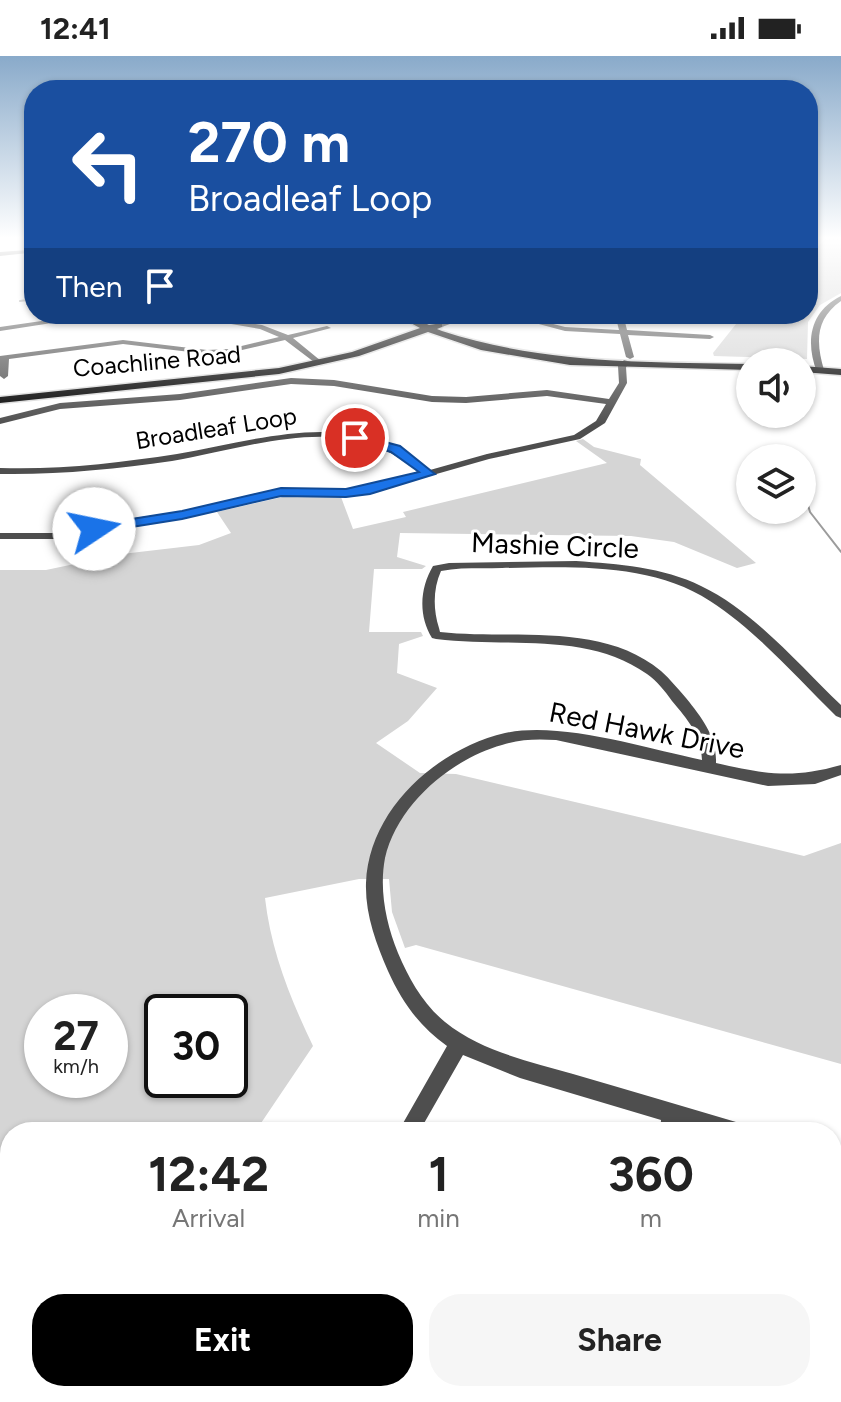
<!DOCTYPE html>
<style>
body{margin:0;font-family:Figtree,sans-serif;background:#f6f6f6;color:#222;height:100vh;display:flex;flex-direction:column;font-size:30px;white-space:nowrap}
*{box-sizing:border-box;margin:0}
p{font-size:26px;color:#767676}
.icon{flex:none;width:44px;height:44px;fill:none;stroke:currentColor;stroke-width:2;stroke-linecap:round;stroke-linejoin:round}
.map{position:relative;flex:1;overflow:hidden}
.drawer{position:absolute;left:0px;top:1066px;width:842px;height:280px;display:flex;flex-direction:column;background:#fff;border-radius:32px 32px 0 0;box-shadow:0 2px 6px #0004}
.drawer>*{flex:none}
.guide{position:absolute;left:24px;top:24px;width:794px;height:244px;border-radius:32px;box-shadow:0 2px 6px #0004;background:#1a4fa0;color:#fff;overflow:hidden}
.buttons{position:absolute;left:736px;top:292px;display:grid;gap:16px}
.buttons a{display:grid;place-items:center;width:80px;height:80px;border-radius:50%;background:#fff;box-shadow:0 2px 6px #0004;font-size:40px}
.speed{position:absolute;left:24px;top:938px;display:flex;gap:16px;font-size:40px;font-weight:700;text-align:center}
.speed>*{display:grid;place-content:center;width:104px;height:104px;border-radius:50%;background:#fff;box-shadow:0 2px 6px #0004;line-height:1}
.speed small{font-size:20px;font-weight:400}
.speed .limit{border:4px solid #111;border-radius:12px;background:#fff;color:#111}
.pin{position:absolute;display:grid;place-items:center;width:68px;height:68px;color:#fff;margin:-34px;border:4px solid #fff;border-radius:50%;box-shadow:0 2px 8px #0007}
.me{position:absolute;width:88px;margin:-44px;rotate:79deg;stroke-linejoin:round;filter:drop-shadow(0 0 6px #0008)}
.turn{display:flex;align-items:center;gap:28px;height:168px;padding:0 32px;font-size:36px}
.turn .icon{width:104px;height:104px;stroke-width:2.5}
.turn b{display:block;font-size:56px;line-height:68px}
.then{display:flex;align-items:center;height:76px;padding:0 32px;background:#0003;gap:16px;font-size:30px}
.eta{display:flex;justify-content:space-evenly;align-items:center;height:136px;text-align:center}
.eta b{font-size:48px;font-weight:700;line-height:56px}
.cta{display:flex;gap:16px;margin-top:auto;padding:16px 32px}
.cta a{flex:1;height:92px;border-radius:32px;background:#000;color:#fff;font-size:32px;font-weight:700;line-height:92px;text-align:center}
.cta a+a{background:#f6f6f6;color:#222}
.status{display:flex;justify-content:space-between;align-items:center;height:56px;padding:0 40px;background:#fff;direction:ltr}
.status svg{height:22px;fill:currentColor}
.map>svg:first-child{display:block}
</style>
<div class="status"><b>12:41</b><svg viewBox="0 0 49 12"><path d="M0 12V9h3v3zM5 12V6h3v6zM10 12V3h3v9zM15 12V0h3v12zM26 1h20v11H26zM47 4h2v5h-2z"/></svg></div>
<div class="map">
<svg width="841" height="1346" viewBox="0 0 841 1346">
<rect width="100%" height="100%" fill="#fff"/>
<path fill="#d5d5d5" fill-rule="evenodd" d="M825,183H841V237L820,249L808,266L807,303L714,300L713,297L744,258H808V201Z
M583,383L594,391L641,403L640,409L756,507L737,512L674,486L631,480L400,477L397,501L426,510L422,513H374L369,576H421L423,580L399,588L397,617L437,632L408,665L376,687L420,717L456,718L804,800L841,787V1008L416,889L405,892L392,856L389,823H359L265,842C271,895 290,942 313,990L255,1076H10V1336H475L509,1346H0V514H46L122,498L199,489L231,477L217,456L287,440L341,441L353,473L406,461L403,456L607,407L576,385ZM42,956H110V1024H42ZM162,956H230V1024H162Z"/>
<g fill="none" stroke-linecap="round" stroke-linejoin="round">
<path stroke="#9c9c9c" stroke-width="2" d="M20,245L34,243
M806,442L810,456L841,496"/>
<g stroke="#dbdbdb" stroke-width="3">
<path id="major" d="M394,258H407L429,269L442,267V271L437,273L442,275C543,308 645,306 750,308V314L570,309L481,294L428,276L359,300L279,318L0,347V341L279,312L352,296L420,272Z
M802,310L841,313V319L802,316Z"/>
</g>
<path fill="#4e4e4e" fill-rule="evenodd" d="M28,183H34V221L31,222L28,220V197L0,200V196L28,194Z
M841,240V245C815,263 816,287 824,314L817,316C805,286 810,255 841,240Z
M90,258H110L0,275V271Z
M173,258H192L262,269L288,279L327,270L331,272L293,282L321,305L322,307L318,309L285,284L229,297L207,298L123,288L9,303L8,320L4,323L0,320V300L123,284L207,294L229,293L279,281L260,273Z
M465,258H476L442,271L435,269Z
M501,258H514L565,271L619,274L615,258H623L627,274L710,279L714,281L710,283L628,279L634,301L630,303L626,301L620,278L565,275Z
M624,304L631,306L626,311L627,327L605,367L580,383L489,403L370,437L346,440L281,439L196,459L109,472L67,483H0V477H67L108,466L196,453L281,433L346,434L369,431L421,417C405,405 391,396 373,389C312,367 233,395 172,405C115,413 58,419 0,418V412C59,414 118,407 177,398C251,386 334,356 405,396C414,401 422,408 430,414L487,398L574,379L596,365L606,348L547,340L466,347L432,346L334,330L291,328L180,344L60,353L0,368V362L60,347L180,338L291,322L334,324L432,340L466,341L547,334L609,343L619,327L618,310Z
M576,505C618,508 663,511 701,530C754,555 799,609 841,649V662L836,660C796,621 758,576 710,545C651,506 570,511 502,512C482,513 461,511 441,515C433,533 433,553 439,572L440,576C511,584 601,565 661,615C670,623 678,633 686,642C702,662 717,681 716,707C765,718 792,723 841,709V719L815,728L768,730L556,684C537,683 520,683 502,689C451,703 397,749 385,802C379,834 386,867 398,897C409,923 423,948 445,966C482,996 529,1005 573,1018C628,1034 682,1050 736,1066L743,1069L746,1076H701L680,1070V1076H660L661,1064L520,1022L463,999L419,1076H398L447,990C419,970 402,946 388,915C376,887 365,858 366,827C369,753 437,693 505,677C561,665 645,692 702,704C701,679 688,664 672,645C665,635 657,625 647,618C586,575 506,592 436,583L432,582C418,559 420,532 433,510L449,507Z
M832,1095L841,1097V1117L832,1115Z"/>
<use href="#major" fill="#000" fill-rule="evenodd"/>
</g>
<linearGradient id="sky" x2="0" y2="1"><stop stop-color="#89aaca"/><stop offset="0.49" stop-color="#fff"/><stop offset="1" stop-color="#fff" stop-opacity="0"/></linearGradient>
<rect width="841" height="371" fill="url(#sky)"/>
<path fill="#1a73e8" stroke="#114b97" stroke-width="2" d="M355,378L400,390L435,418L370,438L346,441L281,440L182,463L94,477L87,473L94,469L182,455L281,432L346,433L419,416L391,396L351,384V379Z"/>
<g text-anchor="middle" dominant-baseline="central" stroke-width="6" stroke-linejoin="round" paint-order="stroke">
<g font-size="24" fill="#000" stroke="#fff">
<text transform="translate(157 305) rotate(-5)">Coachline Road</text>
<text transform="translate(216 372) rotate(-9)">Broadleaf Loop</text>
</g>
<g font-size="28" fill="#000" stroke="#fff">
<text transform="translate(555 489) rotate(2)">Mashie Circle</text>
<text transform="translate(647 674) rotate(11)">Red Hawk Drive</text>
</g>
</g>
</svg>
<div class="buttons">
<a><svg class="icon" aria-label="sound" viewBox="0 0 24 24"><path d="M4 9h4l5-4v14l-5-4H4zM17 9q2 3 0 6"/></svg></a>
<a><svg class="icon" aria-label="layers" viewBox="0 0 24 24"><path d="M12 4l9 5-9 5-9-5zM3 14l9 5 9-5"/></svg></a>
</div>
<div class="speed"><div>27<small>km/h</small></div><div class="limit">30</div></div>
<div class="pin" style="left:355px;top:382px;background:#d93025"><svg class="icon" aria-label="arrive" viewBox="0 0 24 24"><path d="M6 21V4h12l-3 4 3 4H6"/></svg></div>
<svg class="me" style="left:94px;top:473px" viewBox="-20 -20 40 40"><circle r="19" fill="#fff"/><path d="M0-13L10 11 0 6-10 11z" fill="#1a73e8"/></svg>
<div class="guide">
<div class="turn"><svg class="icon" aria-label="left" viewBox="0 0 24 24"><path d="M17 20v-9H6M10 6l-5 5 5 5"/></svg><div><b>270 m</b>Broadleaf Loop</div></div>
<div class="then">Then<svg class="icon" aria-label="arrive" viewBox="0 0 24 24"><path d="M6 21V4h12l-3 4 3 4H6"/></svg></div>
</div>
<section class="drawer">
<div class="eta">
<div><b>12:42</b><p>Arrival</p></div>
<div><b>1</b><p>min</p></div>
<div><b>360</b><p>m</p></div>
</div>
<div class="cta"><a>Exit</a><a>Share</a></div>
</section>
</div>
